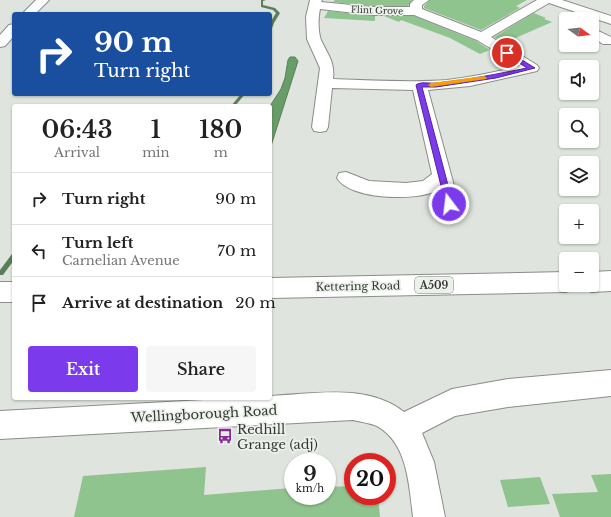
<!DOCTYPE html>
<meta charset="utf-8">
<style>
body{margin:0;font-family:"Libre Baskerville",serif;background:#f6f6f6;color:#222;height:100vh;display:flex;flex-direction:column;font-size:15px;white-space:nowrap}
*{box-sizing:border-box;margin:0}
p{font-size:13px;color:#767676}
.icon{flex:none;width:22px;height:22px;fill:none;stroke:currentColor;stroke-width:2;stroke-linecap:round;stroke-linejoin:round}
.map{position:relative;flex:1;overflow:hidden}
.side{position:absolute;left:12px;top:104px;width:260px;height:296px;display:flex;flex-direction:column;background:#fff;border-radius:4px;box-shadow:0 1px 3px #0004}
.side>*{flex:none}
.guide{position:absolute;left:12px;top:12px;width:260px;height:84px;border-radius:4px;box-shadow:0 1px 3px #0004;background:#1a4fa0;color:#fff;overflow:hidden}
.needle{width:26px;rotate:104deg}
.controls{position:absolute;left:559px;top:12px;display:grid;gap:8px}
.controls a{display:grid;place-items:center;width:40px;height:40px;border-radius:4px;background:#fff;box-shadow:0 1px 3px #0004;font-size:20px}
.speed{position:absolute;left:284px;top:453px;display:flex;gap:8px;font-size:20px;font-weight:700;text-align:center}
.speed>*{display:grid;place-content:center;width:52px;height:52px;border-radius:50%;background:#fff;box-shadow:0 1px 3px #0004;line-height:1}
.speed small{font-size:10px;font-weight:400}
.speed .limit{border:6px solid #d22;background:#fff;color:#111}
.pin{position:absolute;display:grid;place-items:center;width:34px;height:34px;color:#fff;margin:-17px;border:2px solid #fff;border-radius:50%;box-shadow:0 1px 4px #0007}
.me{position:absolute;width:44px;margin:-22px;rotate:345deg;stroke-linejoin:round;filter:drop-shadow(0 0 3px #0008)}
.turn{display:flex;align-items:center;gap:14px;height:84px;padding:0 16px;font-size:18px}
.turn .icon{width:52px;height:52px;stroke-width:2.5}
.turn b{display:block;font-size:28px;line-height:34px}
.eta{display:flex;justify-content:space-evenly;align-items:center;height:68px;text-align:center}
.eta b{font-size:24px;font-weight:600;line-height:28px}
.cta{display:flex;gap:8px;margin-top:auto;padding:8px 16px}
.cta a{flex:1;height:46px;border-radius:4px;background:#7c3aed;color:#fff;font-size:16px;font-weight:600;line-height:46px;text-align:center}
.cta a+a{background:#f6f6f6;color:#222}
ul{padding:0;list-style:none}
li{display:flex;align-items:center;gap:12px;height:52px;padding:0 16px;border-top:1px solid #e0e0e0}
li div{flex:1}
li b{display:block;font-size:15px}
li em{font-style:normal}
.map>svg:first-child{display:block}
</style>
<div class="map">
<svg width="611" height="517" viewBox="0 0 611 517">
<rect width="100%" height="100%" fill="#dfe4de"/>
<path fill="#699d68" stroke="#597e59" d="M290,57H295L298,61L270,149V106L281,89L285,78L288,60Z"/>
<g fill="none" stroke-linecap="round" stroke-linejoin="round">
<path fill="#597e59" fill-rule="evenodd" d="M261,0H266L263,1V5L275,8L280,13L274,23L271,31H270V23L276,13L273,10L261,7Z
M241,94H245L235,106H231Z
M12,254H14V260L3,275H0V270Z"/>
</g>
<path fill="#8fc48e" d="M335,0H412L408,6H372L333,2Z
M430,0H527L516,6L520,8L481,30L424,8V6Z
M328,11L375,16V21L324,18Z
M534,13L546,18L544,19L552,22L504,43L494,37Z
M384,16H414L476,41L490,50L480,54L450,38L401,20L399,22Z
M206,467L204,495L291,488V496H327V487L353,486V496H378L380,517H74L83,476Z
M611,474V517H560L552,494L598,492L591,475Z
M540,477L550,504L508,507L500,480Z"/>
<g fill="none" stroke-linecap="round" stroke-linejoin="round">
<g stroke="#898e88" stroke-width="2">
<path id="minor" d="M310,0H322L321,2L372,7H410V4L414,0H429L422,5V9L481,32L537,0H562L611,16V24L549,3L491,37L537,65L539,68L537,71L470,86L428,90L459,204L456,209L449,211L442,209L436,191C416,201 350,200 337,178L339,173L346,172L369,181L406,183L423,181L432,174L413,90L332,88L328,127L326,131L320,132L314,131L312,127L320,68L307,39L306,17ZM320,9L372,15H414L477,40L520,66C496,72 471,77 447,80C409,83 371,80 333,79C335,62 328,55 321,40C318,32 318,18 320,9Z
M592,28L611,37V44H603L592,37Z
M611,370V396L508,407L455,416L422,433L434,462L445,517H413C409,486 408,443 377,426C370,423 361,422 353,420L0,439V411L241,398H270V396C314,394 367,383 404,412L452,389L508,379Z"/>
</g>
<g stroke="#898e88" stroke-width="2">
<path id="highway" d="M36,0H49L35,14H22Z
M14,24V36L5,46L0,47V35L9,25Z
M611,271V291L592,292L584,289L582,285H592V272Z
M566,272V285H576L574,289L566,292L270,298V278Z
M0,282H14V302H0Z"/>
</g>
<use href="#minor" fill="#fff" fill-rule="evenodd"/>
<use href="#highway" fill="#fff" fill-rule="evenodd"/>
</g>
<path fill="#7c3aed" stroke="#51269a" d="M505,52H509L535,68L496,78L436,87H422L453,204L449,207L446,206L416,85C421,81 430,84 437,83C467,80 497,74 527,68L505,54Z"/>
<path fill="#f59e0b" d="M484,76L487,78L486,79L431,87L428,85L431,83Z"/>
<defs>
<g id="bus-bare" transform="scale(1.2)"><path d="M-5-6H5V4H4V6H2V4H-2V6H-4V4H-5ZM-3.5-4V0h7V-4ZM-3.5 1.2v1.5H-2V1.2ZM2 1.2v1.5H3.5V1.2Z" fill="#8a2a93" stroke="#ecf2eb" stroke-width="2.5" paint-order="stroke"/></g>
</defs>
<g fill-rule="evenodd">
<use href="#bus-bare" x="225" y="436"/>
</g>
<g text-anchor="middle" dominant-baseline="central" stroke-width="3.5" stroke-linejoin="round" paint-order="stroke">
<g font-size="9" fill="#353735" stroke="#ecf2eb">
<text transform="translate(377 10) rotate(2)">Flint Grove</text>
</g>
<rect fill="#ecf2eb" stroke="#6c6f6c" stroke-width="1" x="415" y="277" width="38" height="16" rx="3"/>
<g font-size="10" font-weight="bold" fill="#353735">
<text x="434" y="285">A509</text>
</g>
<g font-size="11" fill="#353735" stroke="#ecf2eb">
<text transform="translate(358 286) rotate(-1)">Kettering Road</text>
</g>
<g font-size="13" fill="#353735" stroke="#ecf2eb">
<text transform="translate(204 414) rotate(-3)">Wellingborough Road</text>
</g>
<g font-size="13" fill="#353735" stroke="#ecf2eb" text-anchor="start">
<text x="237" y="429">Redhill<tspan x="237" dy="15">Grange (adj)</tspan></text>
</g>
</g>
</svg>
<div class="controls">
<a><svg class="needle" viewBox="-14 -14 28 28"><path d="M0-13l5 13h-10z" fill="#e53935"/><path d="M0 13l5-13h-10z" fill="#767676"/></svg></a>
<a><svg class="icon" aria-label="sound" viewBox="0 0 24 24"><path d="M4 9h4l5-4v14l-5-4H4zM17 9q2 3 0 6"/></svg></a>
<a><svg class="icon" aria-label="search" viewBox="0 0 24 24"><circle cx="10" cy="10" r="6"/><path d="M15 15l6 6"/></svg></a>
<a><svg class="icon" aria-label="layers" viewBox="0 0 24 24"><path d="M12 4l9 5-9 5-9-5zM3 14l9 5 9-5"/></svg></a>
<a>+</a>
<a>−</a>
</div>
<div class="speed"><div>9<small>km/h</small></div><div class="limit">20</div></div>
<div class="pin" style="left:507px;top:53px;background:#d93025"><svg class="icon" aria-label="arrive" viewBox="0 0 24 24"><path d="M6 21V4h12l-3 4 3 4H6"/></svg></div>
<svg class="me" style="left:449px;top:204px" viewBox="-20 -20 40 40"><circle r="17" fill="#7c3aed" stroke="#fff" stroke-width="3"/><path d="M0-11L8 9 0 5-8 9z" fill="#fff"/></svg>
<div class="guide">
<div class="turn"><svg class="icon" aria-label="right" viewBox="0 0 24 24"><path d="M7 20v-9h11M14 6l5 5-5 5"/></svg><div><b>90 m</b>Turn right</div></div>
</div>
<section class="side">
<div class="eta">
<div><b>06:43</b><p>Arrival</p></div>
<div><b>1</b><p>min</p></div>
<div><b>180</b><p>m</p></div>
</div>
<ul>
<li><svg class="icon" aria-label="right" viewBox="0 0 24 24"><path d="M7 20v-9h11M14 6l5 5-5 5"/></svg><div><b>Turn right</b></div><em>90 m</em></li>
<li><svg class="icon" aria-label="left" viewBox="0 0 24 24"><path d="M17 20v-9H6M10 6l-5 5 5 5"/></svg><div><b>Turn left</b><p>Carnelian Avenue</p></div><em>70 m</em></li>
<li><svg class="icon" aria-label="arrive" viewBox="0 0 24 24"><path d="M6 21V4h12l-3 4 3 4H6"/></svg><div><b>Arrive at destination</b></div><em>20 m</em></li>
</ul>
<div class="cta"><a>Exit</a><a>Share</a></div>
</section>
</div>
